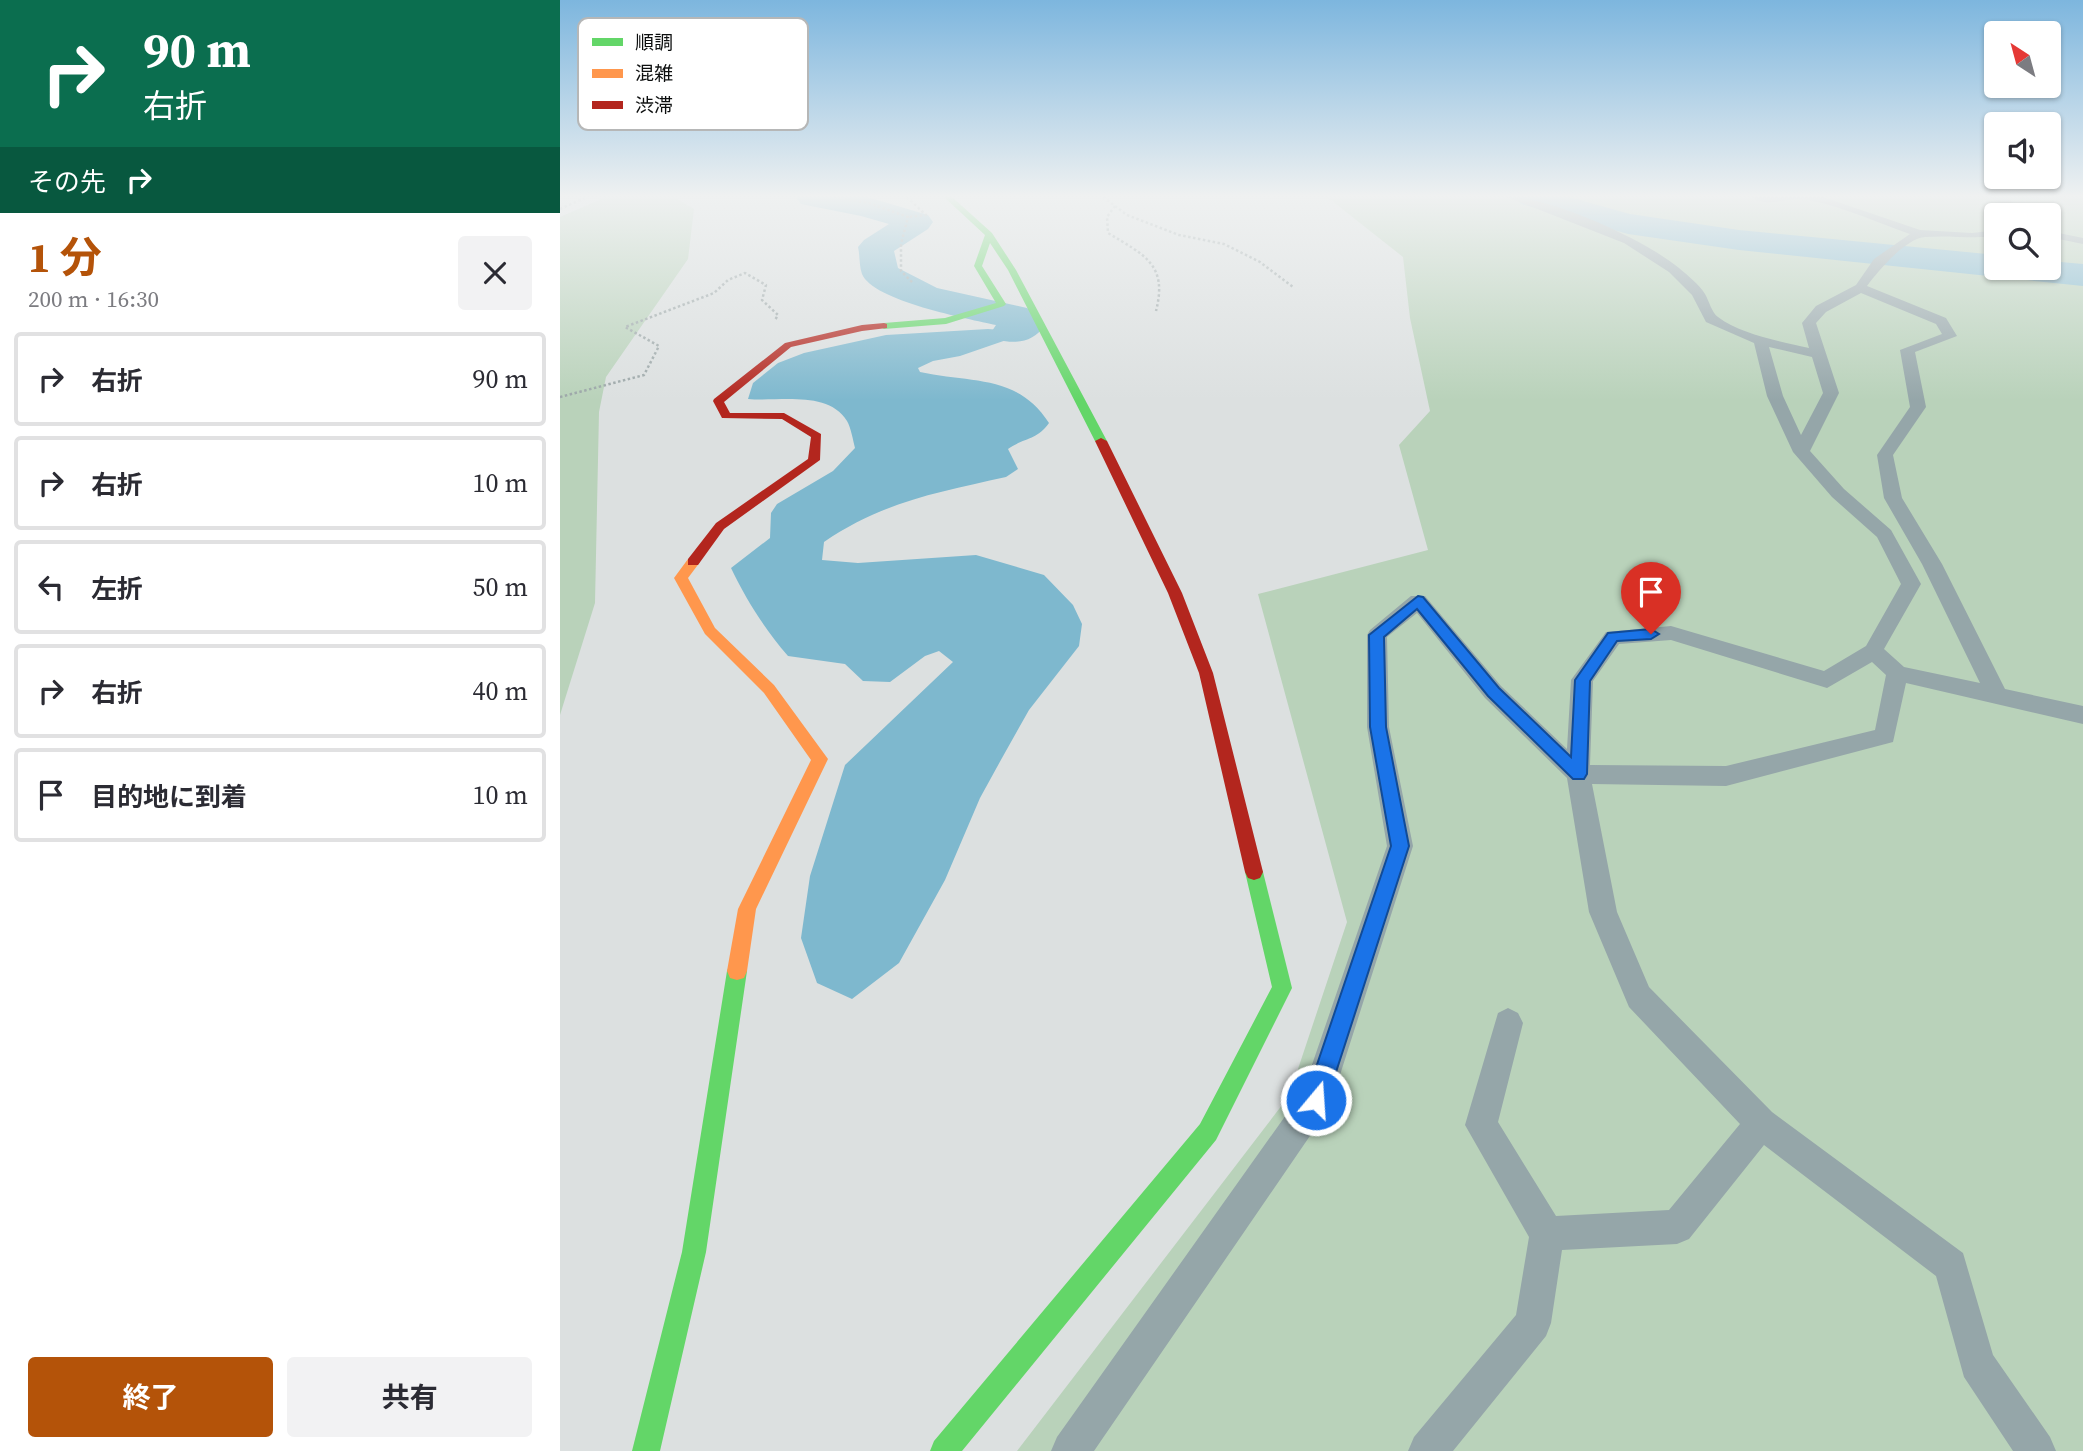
<!DOCTYPE html>
<html lang="ja">
<meta charset="utf-8">
<style>
body{margin:0;font-family:"Source Serif 4","Noto Sans JP",serif;background:#f2f2f3;color:#2b2b33;height:100vh;display:flex;flex-direction:column;font-size:26px;white-space:nowrap}
*{box-sizing:border-box;margin:0}
p{font-size:23px;color:#7c7c81}
.icon{flex:none;width:38px;height:38px;fill:none;stroke:currentColor;stroke-width:2;stroke-linecap:round;stroke-linejoin:round}
.map{position:relative;flex:1;overflow:hidden}
.side{display:flex;flex-direction:column;background:#fff;width:560px}
.side>*{flex:none}
.hud{background:#0b6e4f;color:#fff;overflow:hidden}
.needle{width:46px;rotate:324deg}
.fabs{position:absolute;left:1424px;top:21px;display:grid;gap:14px}
.fabs a{display:grid;place-items:center;width:77px;height:77px;border-radius:7px;background:#fff;box-shadow:0 2px 5px #0004;font-size:35px}
.pin{position:absolute;display:grid;place-items:center;width:60px;height:60px;color:#fff;margin:-72px -30px;border-radius:50% 50% 50% 0;rotate:-45deg;box-shadow:0 0 7px #0007}
.pin .icon{rotate:45deg}
.me{position:absolute;width:77px;margin:-38px;rotate:18deg;stroke-linejoin:round;filter:drop-shadow(0 0 5px #0008)}
.turn{display:flex;align-items:center;gap:24px;height:147px;padding:0 28px;font-size:32px}
.turn .icon{width:91px;height:91px;stroke-width:2.5}
.turn b{display:block;font-size:49px;line-height:60px}
.then{display:flex;align-items:center;height:66px;padding:0 28px;background:#0003;gap:14px;font-size:26px}
.round{display:grid;place-items:center;flex:none;width:74px;height:74px;border-radius:7px;background:#f2f2f3}
.summary{display:flex;align-items:center;justify-content:space-between;height:119px;padding:0 28px}
h1{font-size:42px;font-weight:700;line-height:52px;color:#b45309}
.action{display:flex;gap:14px;margin-top:auto;padding:14px 28px}
.action a{flex:1;height:80px;border-radius:7px;background:#b45309;color:#fff;font-size:28px;font-weight:700;line-height:80px;text-align:center}
.action a+a{background:#f2f2f3;color:#2b2b33}
ul{padding:0;list-style:none}
li{display:flex;align-items:center;gap:21px;height:94px;margin:0 14px 10px;padding:0 14px;border:4px solid #e1e1e2;border-radius:7px}
li div{flex:1}
li b{display:block;font-size:26px}
li em{font-style:normal}
main{display:flex;flex:1;min-height:0}
.map>svg:first-child{display:block}
</style>
<main>
<section class="side">
<div class="hud">
<div class="turn"><svg class="icon" aria-label="right" viewBox="0 0 24 24"><path d="M7 20v-9h11M14 6l5 5-5 5"/></svg><div><b>90 m</b>右折</div></div>
<div class="then">その先<svg class="icon" aria-label="right" viewBox="0 0 24 24"><path d="M7 20v-9h11M14 6l5 5-5 5"/></svg></div>
</div>
<div class="summary"><div><h1>1 分</h1><p>200 m · 16:30</p></div><a class="round"><svg class="icon" aria-label="close" viewBox="0 0 24 24"><path d="M6 6l12 12M18 6L6 18"/></svg></a></div>
<ul>
<li><svg class="icon" aria-label="right" viewBox="0 0 24 24"><path d="M7 20v-9h11M14 6l5 5-5 5"/></svg><div><b>右折</b></div><em>90 m</em></li>
<li><svg class="icon" aria-label="right" viewBox="0 0 24 24"><path d="M7 20v-9h11M14 6l5 5-5 5"/></svg><div><b>右折</b></div><em>10 m</em></li>
<li><svg class="icon" aria-label="left" viewBox="0 0 24 24"><path d="M17 20v-9H6M10 6l-5 5 5 5"/></svg><div><b>左折</b></div><em>50 m</em></li>
<li><svg class="icon" aria-label="right" viewBox="0 0 24 24"><path d="M7 20v-9h11M14 6l5 5-5 5"/></svg><div><b>右折</b></div><em>40 m</em></li>
<li><svg class="icon" aria-label="arrive" viewBox="0 0 24 24"><path d="M6 21V4h12l-3 4 3 4H6"/></svg><div><b>目的地に到着</b></div><em>10 m</em></li>
</ul>
<div class="action"><a>終了</a><a>共有</a></div>
</section>
<div class="map">
<svg width="1523" height="1451" viewBox="0 0 1523 1451">
<rect width="100%" height="100%" fill="#dce0e0"/>
<path fill="#b9d2ba" fill-rule="evenodd" d="M46,197H114L134,209L128,259L46,377L39,412L35,603L0,715V217Z
M762,197H1523V1451H457L729,1096L787,922L698,594L868,550L839,445L870,411L850,318L843,257L771,200ZM1437,215H1489V268H1437Z"/>
<path fill="#7eb8ce" d="M428,329L453,331L458,336L400,356L373,361L358,368L360,372C410,383 458,374 489,423C476,441 465,437 448,449L458,469L446,477C379,492 322,502 264,542L262,560L298,563L416,555L484,575L513,605L522,624L519,646L469,710L442,758L420,798L385,880L339,963L292,999L257,983L241,938L250,876L285,765L393,662L379,651L365,656L330,682L303,681L285,664L228,656C204,628 187,601 171,568L210,538L211,513L217,504L273,471L295,448C293,440 291,428 287,421C268,390 218,402 188,399L193,383L218,363L244,353L326,335Z"/>
<g fill="none" stroke-linecap="round" stroke-linejoin="round">
<path fill="#7eb8ce" fill-rule="evenodd" d="M236,197H307L368,215L373,222L368,229L334,251L338,268L377,288L467,308L479,316L485,325C474,342 457,344 438,340L432,331L436,325C409,319 313,301 302,274C299,266 300,255 298,247L304,240L329,224L301,216L241,204Z
M956,197H1009L1070,214L1179,230L1437,255V268H1489V261L1523,264V286L1179,250L1068,234L961,204Z"/>
<path stroke="#9ca7a8" stroke-width="2.5" stroke-dasharray="2.5 2.5" stroke-linecap="butt" d="M274,197L309,203L348,217L341,244V271L353,283
M347,197L366,215L348,217
M543,197L567,215L619,235L664,244L700,262L733,287
M555,206L547,217L548,233C584,255 608,264 596,311
M0,209L27,197
M0,397L84,375L99,346L65,327L154,293L168,280L185,273L206,285L202,300L218,315L215,320"/>
<path fill="#95a6a9" fill-rule="evenodd" d="M947,197C991,197 1085,240 1119,268C1127,275 1139,284 1145,294C1149,301 1152,313 1158,317C1180,334 1222,342 1249,348L1242,323L1256,306L1296,285L1314,259L1350,234C1321,224 1261,197 1234,199C1218,201 1205,206 1191,197H1263L1360,230L1412,233L1437,230V236C1412,239 1389,235 1365,237C1346,238 1318,271 1307,286L1386,318L1397,336L1355,352L1366,407L1333,455L1342,498L1382,564L1445,689L1523,706V724L1346,683L1333,742L1166,786L1032,784L1057,912L1089,987L1212,1112L1403,1253L1433,1355L1490,1437L1496,1451H1453L1404,1377L1376,1276L1204,1145L1129,1239L1117,1244L1002,1250L991,1323L986,1336L893,1451H848L854,1437L956,1315L969,1237L905,1125L938,1013L948,1008L958,1013L963,1023L938,1122L996,1216L1109,1210L1180,1124L1069,1007L1029,912L1007,778L925,698L857,613L827,637L829,727L853,846L772,1100L767,1111L534,1451H491L497,1437L743,1091L827,846L807,727V635L810,630L851,596H865L941,686L1007,749L1011,680L1046,632L1111,626L1264,671L1306,646L1341,584L1317,537L1272,497L1233,452L1207,396L1194,343L1146,322L1132,295L1109,272L1064,243ZM1301,293L1376,324L1382,334L1340,350L1350,407L1317,455L1324,498L1362,564L1420,683L1344,667L1324,649L1361,584L1331,530L1284,489L1250,451L1279,393L1256,323L1266,312ZM1209,347L1252,357L1263,393L1241,435L1223,396ZM1111,640L1267,688L1312,662L1326,675L1315,730L1166,766L1030,765L1033,681L1059,644Z
M1429,197L1449,199L1465,215H1453L1441,203Z
M1489,231L1523,238V244L1489,237Z"/>
<path fill="#63d668" fill-rule="evenodd" d="M384,197H392L432,233L456,270L547,441L545,443L535,441L448,270L430,243L422,266L446,304L444,306L386,324L324,329L319,326L324,323L385,318L436,303L414,266L425,235Z
M694,864L700,866L703,872L732,988L656,1140L402,1451H370L374,1441L640,1124L712,987L685,872L688,866Z
M177,962L184,964L187,971L146,1252L100,1451H72L122,1252L167,971L170,964Z"/>
<path fill="#ff974d" fill-rule="evenodd" d="M133,558L140,562L128,578L155,628L214,685L268,759L196,909L187,971L184,978L177,980L170,978L167,971L178,909L251,760L204,693L145,634L114,578L128,559Z"/>
<path fill="#b3261e" fill-rule="evenodd" d="M324,323L327,324V328L302,331L231,347L164,402L170,413H224L261,434L260,460L164,529L138,565H128V559L156,523L248,459L251,437L222,419L162,418L153,401L154,399L225,343L302,325Z
M541,438L547,441L622,593L653,673L703,872L700,878L694,880L688,878L685,872L639,673L608,593L535,441Z"/>
</g>
<linearGradient id="sky" x2="0" y2="1"><stop stop-color="#7db6de"/><stop offset="0.49" stop-color="#eff1f1"/><stop offset="1" stop-color="#eff1f1" stop-opacity="0"/></linearGradient>
<rect width="1523" height="400" fill="url(#sky)"/>
<path fill="#1a73e8" stroke="#114b97" stroke-width="2" d="M858,596L863,597L939,688L1011,757L1015,680L1048,633L1091,629L1099,634L1091,639L1057,641L1030,681L1027,774L1024,779H1013L928,696L857,609L824,637L826,727L849,846L767,1100L764,1107L756,1110L748,1107L745,1100L831,846L810,727L809,635Z"/>
<rect x="18" y="18" width="230" height="112" rx="10" fill="#fff" stroke="#b6b7b7" stroke-width="2"/>
<rect x="32" y="38" width="31" height="8" fill="#63d668"/>
<rect x="32" y="69" width="31" height="9" fill="#ff974d"/>
<rect x="32" y="101" width="31" height="8" fill="#b3261e"/>
<g font-size="19" fill="#0d0f0f">
<text x="75" y="49">順調</text>
<text x="75" y="80">混雑</text>
<text x="75" y="112">渋滞</text>
</g>
</svg>
<div class="fabs">
<a><svg class="needle" viewBox="-14 -14 28 28"><path d="M0-13l5 13h-10z" fill="#e53935"/><path d="M0 13l5-13h-10z" fill="#7c7c81"/></svg></a>
<a><svg class="icon" aria-label="sound" viewBox="0 0 24 24"><path d="M4 9h4l5-4v14l-5-4H4zM17 9q2 3 0 6"/></svg></a>
<a><svg class="icon" aria-label="search" viewBox="0 0 24 24"><circle cx="10" cy="10" r="6"/><path d="M15 15l6 6"/></svg></a>
</div>
<div class="pin" style="left:1091px;top:634px;background:#d93025"><svg class="icon" aria-label="arrive" viewBox="0 0 24 24"><path d="M6 21V4h12l-3 4 3 4H6"/></svg></div>
<svg class="me" style="left:756px;top:1100px" viewBox="-20 -20 40 40"><circle r="17" fill="#1a73e8" stroke="#fff" stroke-width="3"/><path d="M0-11L8 9 0 5-8 9z" fill="#fff"/></svg>
</div>
</main>
